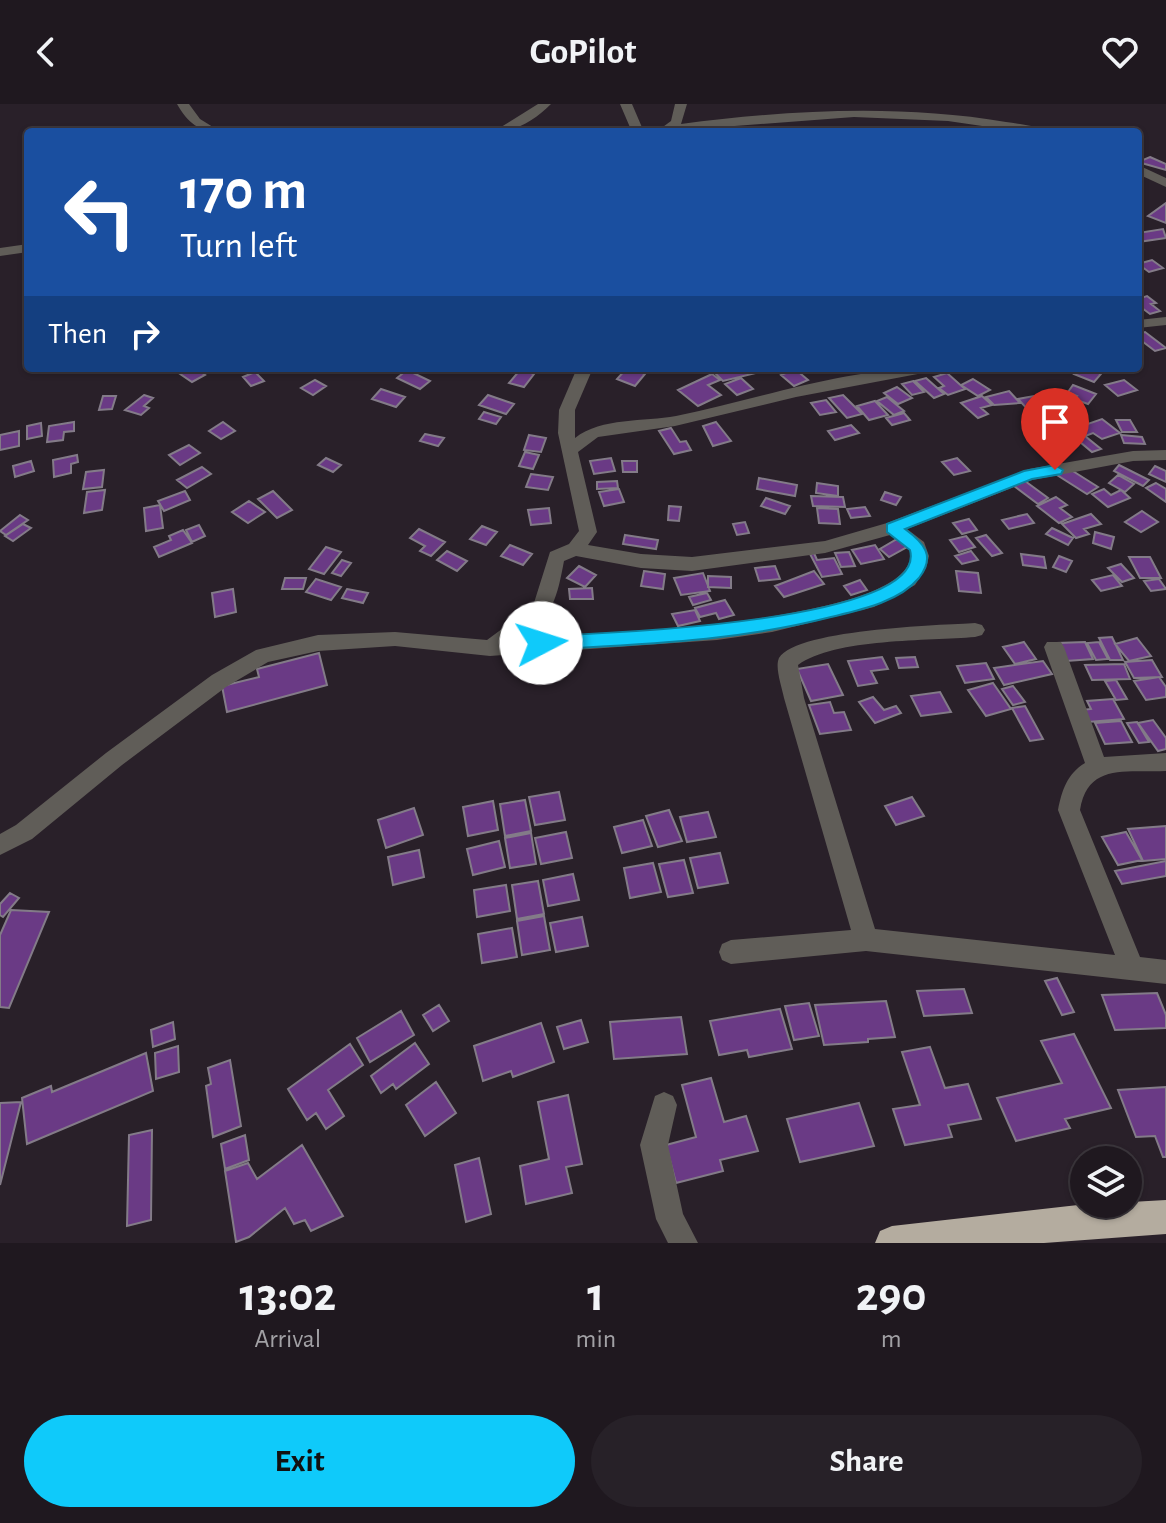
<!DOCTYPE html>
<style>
body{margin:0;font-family:"Alegreya Sans",sans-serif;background:#272128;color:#f1f3f6;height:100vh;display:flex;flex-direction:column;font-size:30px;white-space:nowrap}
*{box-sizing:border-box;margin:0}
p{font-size:26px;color:#a1a0a4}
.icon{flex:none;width:44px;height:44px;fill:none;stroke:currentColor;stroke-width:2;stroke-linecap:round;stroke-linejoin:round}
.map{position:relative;height:1139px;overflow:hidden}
.sheet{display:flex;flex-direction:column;background:#1f181f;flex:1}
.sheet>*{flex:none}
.banner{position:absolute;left:24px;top:24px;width:1118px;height:244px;border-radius:8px;box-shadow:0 2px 6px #0004,0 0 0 2px #3c373d;background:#1a4fa0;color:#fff;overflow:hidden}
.fabs{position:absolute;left:1070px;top:1042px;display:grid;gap:16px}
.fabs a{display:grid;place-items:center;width:72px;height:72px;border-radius:50%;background:#1f181f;box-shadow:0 2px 6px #0004,0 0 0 2px #3c373d;font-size:40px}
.pin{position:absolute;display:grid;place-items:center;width:68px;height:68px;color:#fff;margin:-82px -34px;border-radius:50% 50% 50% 0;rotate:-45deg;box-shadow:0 0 8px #0007}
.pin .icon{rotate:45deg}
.me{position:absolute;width:88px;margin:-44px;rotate:85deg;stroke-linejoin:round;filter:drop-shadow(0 0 6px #0008)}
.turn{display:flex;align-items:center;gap:28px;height:168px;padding:0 24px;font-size:36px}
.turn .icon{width:104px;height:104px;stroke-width:2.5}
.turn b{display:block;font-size:56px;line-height:68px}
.then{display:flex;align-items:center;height:76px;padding:0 24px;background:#0003;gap:16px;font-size:30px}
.eta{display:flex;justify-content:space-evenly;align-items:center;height:136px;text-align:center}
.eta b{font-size:48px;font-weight:700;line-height:56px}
.button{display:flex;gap:16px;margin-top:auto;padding:16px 24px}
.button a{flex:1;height:92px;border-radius:48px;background:#0fcafa;color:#111;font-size:32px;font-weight:700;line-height:92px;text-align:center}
.button a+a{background:#272128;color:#f1f3f6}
header{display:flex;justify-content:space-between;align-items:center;height:104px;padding:0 24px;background:#1f181f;font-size:36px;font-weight:700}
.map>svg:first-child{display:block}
</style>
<header><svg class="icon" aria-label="back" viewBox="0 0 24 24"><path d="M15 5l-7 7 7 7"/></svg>GoPilot<svg class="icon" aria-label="heart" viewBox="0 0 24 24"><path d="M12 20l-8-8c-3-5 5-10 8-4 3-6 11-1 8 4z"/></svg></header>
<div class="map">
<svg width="1166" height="1139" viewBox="0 0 1166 1139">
<rect width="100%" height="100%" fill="#292029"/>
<path fill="#6a3a85" stroke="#837b88" stroke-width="2" d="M1150,53L1166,60V66L1138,58Z
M1166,99V119L1148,112Z
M1163,125L1166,134L1138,138V129Z
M1152,156L1163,164L1149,168L1138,160Z
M1147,192L1156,199L1151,200L1160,207L1150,210L1138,201V195Z
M1145,228L1166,244L1155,247L1138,234V230Z
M195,264L205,271L192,278L173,265Z
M627,264L645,270L635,282L617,275Z
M732,264H751L756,269L723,277L715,269Z
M1079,264H1086L1101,270L1094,278L1074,270Z
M795,265L808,276L794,282L781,271Z
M407,266L430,277L420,285L397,274Z
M520,266L534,270L524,283L509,279Z
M255,268L264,277L251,282L243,273Z
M947,269L965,285L948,291L939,284L944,282L934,273Z
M712,270L720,276L708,281L721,291L698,302L678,286Z
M741,274L753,285L737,291L725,280Z
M926,274L944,290L934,294L915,277Z
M973,275L990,286L978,292L961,281Z
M315,276L326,282L313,291L301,284Z
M1124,276L1137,286L1118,292L1105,281Z
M913,277L924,288L912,291L902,280Z
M1073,281L1096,290L1088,300L1074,295L1077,292L1068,288Z
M897,283L912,294L898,300L884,289Z
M381,285L405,293L396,303L372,295Z
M1009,287L1020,299L994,301L986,293Z
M144,291L153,294L144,302L149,304L141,311L125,306Z
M488,291L514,300L506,310L479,301Z
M843,291L862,310L847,314L829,294Z
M103,292H116L112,305L99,306Z
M982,292L992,301L981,304L988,310L978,314L961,299Z
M1034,292L1046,305L1030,308L1018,295Z
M887,293L904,307L894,311L877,297Z
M826,296L836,308L820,311L811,299Z
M875,297L888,311L869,316L857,302Z
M484,308L501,313L496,320L479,315Z
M904,309L910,316L892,321L886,314Z
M1102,315L1120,329L1102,335L1093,329L1085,332L1101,345L1092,348L1067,327Z
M1116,316H1130L1137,328H1122Z
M74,318V327L64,328L63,336L47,338L49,322Z
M223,318L235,327L221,335L209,327Z
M716,318L731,337L713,342L703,322Z
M41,319L42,332L27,335V322Z
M851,321L859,329L835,336L828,327Z
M1060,323L1073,336L1058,340L1045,327Z
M671,324L680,338L686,337L691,346L674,350L659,327Z
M19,327V342L0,346V331Z
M425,330L444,334L438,342L420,337Z
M529,331L546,334L541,348L524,346Z
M1121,331L1142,333L1145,340L1124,339Z
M189,341L200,349L180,361L169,351Z
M525,348L539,351L533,365L519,362Z
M77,351L78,358L71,360V369L54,373L53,356Z
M326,354L341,361L333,368L318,361Z
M611,354L615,367L594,370L590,357Z
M957,354L970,367L954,371L942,358Z
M31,357L34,367L15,373L13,362Z
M622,357H637V368H623Z
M1119,361L1149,376L1143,382L1114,367Z
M1155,362L1166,367V378L1149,370Z
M202,363L211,370L187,384L177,376Z
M1068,364L1098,383L1087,390L1057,371Z
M104,366L102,383L83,385L86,368Z
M531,370L553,373L548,386L526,383Z
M1118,371L1134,380L1125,388L1109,379Z
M759,374L797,381L795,392L757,385Z
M617,377L618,384L597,385V378Z
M1025,377L1048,394L1038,400L1014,382Z
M817,379L838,382V392L816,389Z
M1156,379L1166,385V398L1146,384Z
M619,385L624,398L604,402L599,388Z
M1104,385L1111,391L1121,386L1130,394L1108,403L1092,390Z
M105,386L102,406L84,409L87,388Z
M185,387L190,396L164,407L158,397Z
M273,387L292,406L277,414L258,395Z
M885,388L901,393L896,401L881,396Z
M811,392L843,393L845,403L813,402Z
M1056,393L1067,401L1060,404L1072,413L1059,419L1037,402Z
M766,394L790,402L785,410L761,402Z
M249,397L265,408L248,419L232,408Z
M160,401L163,424L146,427L144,404Z
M669,402L681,403L679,417L668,416Z
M865,403L870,412L851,414L847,405Z
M549,404L551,419L531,421L528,406Z
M817,404L838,405L840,420L819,419Z
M1142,407L1158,418L1141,428L1125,418Z
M1027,410L1034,419L1009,425L1002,416Z
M1091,410L1101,420L1084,425L1089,430L1076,434L1062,420Z
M20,411L28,416L6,431L0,427Z
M969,415L977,426L962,430L953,419Z
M745,418L749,429L737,431L733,420Z
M23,420L31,424L13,437L5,432Z
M199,421L205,432L192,438L186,426Z
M482,422L497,428L486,441L470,435Z
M1052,424L1073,434L1068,441L1046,430Z
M419,425L445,438L431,452L420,447L425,442L410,434Z
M183,426L192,439L159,453L154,443L171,436L169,432Z
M1095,428L1114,433L1111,445L1093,439Z
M625,431L658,436L656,445L623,440Z
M986,431L1002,449L992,452L976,434Z
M966,432L975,443L959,448L950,436Z
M897,435L907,443L889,453L880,445Z
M510,441L532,450L523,461L501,452Z
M875,441L884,455L861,460L852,446Z
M326,443L341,448L324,470L309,465Z
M447,447L467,457L457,467L437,456Z
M971,447L978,456L962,460L955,452Z
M849,448L855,462L841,463L835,449Z
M814,449L817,456L834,454L842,470L822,473L810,450Z
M1021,450L1044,453L1046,464L1023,461Z
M1059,452L1072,457L1066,468L1053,463Z
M1129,453H1150L1161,474H1140Z
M342,456L351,459L341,472L332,469Z
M1121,460L1134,474L1122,478L1108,464Z
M579,462L596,471L585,483L567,474Z
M775,462L780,475L759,477L755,464Z
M644,467L665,470L663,485L641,482Z
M814,467L824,480L784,493L775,482Z
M956,467L978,469L981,489L959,487Z
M703,469L710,487L681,491L674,474Z
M1113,471L1122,482L1101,487L1092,476Z
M708,472L731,473V484L708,483Z
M285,474H306L303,485H282Z
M316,475L341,483L331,496L306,488Z
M1159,475L1166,485L1151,487L1144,477Z
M860,476L867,486L851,491L844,482Z
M592,484L593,495H570L569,485Z
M233,485L236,508L215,513L212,489Z
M347,485L368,489L363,499L342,494Z
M707,489L711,496L693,501L689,493Z
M725,496L734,511L719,515L716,509L700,513L695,504Z
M695,506L700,517L678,522L672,510Z
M1112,533L1123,556H1110L1099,534Z
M1137,534L1151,552L1129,557L1115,540Z
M1024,538L1036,555L1015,560L1003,543Z
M1085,538L1093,555L1066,557L1058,539Z
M1099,538L1108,555L1096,556L1087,539Z
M319,549L327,581L227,608L222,582L259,573L257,565Z
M882,553L888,565L871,567L877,579L858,582L848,557Z
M915,553L918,563L899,564L896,554Z
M1152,556L1162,573L1134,574L1125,558Z
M1043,557L1052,570L1004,581L994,564Z
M986,559L994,575L965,579L957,562Z
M828,560L843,591L811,597L797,565Z
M1124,560L1130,575L1092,576L1085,561Z
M1159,573L1166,583V593L1146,596L1134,577Z
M1116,576L1127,595L1116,596L1105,577Z
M993,579L1011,605L986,612L968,586Z
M1013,582L1025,598L1013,601L1002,585Z
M940,588L951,608L921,612L911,592Z
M873,593L884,606L896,602L901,609L875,619L859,598Z
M1113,595L1124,615L1088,618L1081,606L1091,605L1087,597Z
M830,598L834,609L844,608L851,626L820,630L809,601Z
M1025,602L1043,635L1030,637L1012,604Z
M1153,616L1166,634V645L1158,647L1138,619Z
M1121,617L1132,638L1105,640L1095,619Z
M1137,618L1149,638L1139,639L1127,619Z
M559,688L565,716L535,721L529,693Z
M912,693L924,712L896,721L885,702Z
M525,696L531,727L505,732L500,700Z
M493,697L498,726L468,732L463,703Z
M414,704L423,731L386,744L378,716Z
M669,706L682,737L658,743L646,712Z
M708,708L716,733L687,738L680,713Z
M643,716L652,742L622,749L614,723Z
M1166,722V755L1143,757L1128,725Z
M566,728L572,754L541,760L535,734Z
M1126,728L1142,756L1118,761L1102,733Z
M531,729L536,760L510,764L505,734Z
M499,737L505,763L473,771L467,745Z
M419,746L424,773L393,781L388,753Z
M720,749L728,779L698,784L690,754Z
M684,756L693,789L668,793L659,760Z
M1166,757V772L1122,780L1115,767Z
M653,759L661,788L630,794L624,764Z
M573,770L579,796L548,802L543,776Z
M538,777L544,810L517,815L512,781Z
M506,781L510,807L477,813L474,786Z
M10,789L19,794L3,813L0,811V800Z
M11,806L49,808L9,904L0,903V831Z
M544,812L550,846L522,851L517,817Z
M582,813L588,842L556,848L550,819Z
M512,824L517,853L482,859L478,830Z
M1057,874L1074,908L1062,911L1045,877Z
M964,885L972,909L924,912L917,887Z
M1157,889L1166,911V924L1115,926L1102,891Z
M886,897L895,933L868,935V938L824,941L815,901Z
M809,899L819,932L794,936L785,902Z
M439,901L449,917L433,927L423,911Z
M780,905L792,945L749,953L747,946L719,951L710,917Z
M401,907L414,931L370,958L357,934Z
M681,913L687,950L614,955L610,918Z
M581,916L588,938L564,945L557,923Z
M173,918L175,935L153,943L151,926Z
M541,919L554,958L513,973L511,967L483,977L474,942Z
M1074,930L1111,1004L1065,1015L1070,1024L1016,1037L997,994L1062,979L1041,937Z
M415,939L429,960L396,985L393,980L381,989L371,972Z
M350,940L363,961L328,986L344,1012L326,1025L316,1009L307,1016L288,985Z
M178,942L179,968L156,975L155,949Z
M930,943L945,984L968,980L981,1015L948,1021L952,1033L905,1041L893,1005L920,1001L902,948Z
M146,949L153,987L27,1040L22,994L51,982L52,988Z
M230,956L241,1022L213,1033L206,982L211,980L208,964Z
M711,974L724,1018L746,1012L758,1047L720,1056L723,1067L676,1079L666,1041L696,1033L682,981Z
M436,978L456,1009L425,1032L406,1001Z
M1166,983V1053H1163L1155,1032L1136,1033L1118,986Z
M568,991L582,1060L566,1063L572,1089L526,1100L520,1062L549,1055L538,998Z
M21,998L0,1081V999Z
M859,999L874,1042L800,1058L787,1015Z
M152,1026L151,1116L127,1122L129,1031Z
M245,1031L249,1056L225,1065L221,1040Z
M302,1041L343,1112L311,1127L305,1116L294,1120L285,1104L249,1133L236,1138L225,1067L248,1059L257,1075Z
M479,1054L491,1110L466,1118L455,1061Z"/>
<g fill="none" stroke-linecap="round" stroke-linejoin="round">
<path fill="#605d58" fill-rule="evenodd" d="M177,0H189L200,15L221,28C199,28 188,19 177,0Z
M538,0H551C535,16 516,28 493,28Z
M620,0H632L644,28H632Z
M675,0H687L681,20C788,6 899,0 1006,18C1019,20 1036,21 1047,28H1023L948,17L854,13L656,28L671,17Z
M1138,61L1166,74V83L1138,70Z
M28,140V148L0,152V144Z
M1166,213V221L1138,224V216Z
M577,264H593L575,306V334C602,313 644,318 676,312C760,295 844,264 931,264L923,269L796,293L675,322L598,333L578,348L597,428L588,441L641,450L692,453L825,437L887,419L1029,365L1133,347L1166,346V356L1133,357L1032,376L907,425L924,438L929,452L926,464L915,481L874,503L772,528L717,536L490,552L395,542L318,547L268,558L226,583L122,661L32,735L0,751V730L16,721L106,649L212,571L256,546L318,531L395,528L487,536L533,502L550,448L569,440L579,427L558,329L559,306ZM890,431L910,446C926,521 571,531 520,534C553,513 557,494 564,457L576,452L641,464L692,467L825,449Z
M975,519L982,521L985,526L982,531L975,533C929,537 835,534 798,561L804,594L875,825L1115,851L1058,706C1062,686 1067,670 1085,659L1044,543L1047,538H1061L1064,543L1104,653L1166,649V667C1127,669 1088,658 1080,706L1140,853L1166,856V880L866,847L731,860L722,856L719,848L722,840L731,836L851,826L784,594C782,584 776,567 778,557C786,525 945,521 975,519Z
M664,988L673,992L677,1001L668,1041L683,1110L698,1139H668L656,1115L640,1041L655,992Z"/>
<path fill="#b4ac9f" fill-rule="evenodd" d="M1166,1096V1130L1044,1139H875L880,1127L892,1122L1078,1101Z"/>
</g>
<path fill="#0fcafa" stroke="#0a83a2" stroke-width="2" d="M1055,361L1063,366L1061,370L1032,375L905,425C924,439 936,452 919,474C899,498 860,506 831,513C733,538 641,540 541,546L532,539L541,532C588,530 930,520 910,446L887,428V420L1024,367Z"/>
</svg>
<div class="fabs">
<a><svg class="icon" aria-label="layers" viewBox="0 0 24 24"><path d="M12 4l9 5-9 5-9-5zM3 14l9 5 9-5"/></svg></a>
</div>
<div class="pin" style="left:1055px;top:366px;background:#d93025"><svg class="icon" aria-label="arrive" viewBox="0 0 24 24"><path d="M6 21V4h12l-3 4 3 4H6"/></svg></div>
<svg class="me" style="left:541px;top:539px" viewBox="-20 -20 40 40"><circle r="19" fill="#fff"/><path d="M0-13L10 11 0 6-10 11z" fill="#0fcafa"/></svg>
<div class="banner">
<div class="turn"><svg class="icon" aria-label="left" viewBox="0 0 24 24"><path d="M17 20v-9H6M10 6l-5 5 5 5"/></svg><div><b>170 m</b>Turn left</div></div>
<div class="then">Then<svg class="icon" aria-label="right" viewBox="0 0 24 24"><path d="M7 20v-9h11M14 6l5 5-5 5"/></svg></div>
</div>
</div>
<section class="sheet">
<div class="eta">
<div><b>13:02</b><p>Arrival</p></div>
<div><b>1</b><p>min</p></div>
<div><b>290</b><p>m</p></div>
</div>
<div class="button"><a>Exit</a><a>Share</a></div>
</section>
